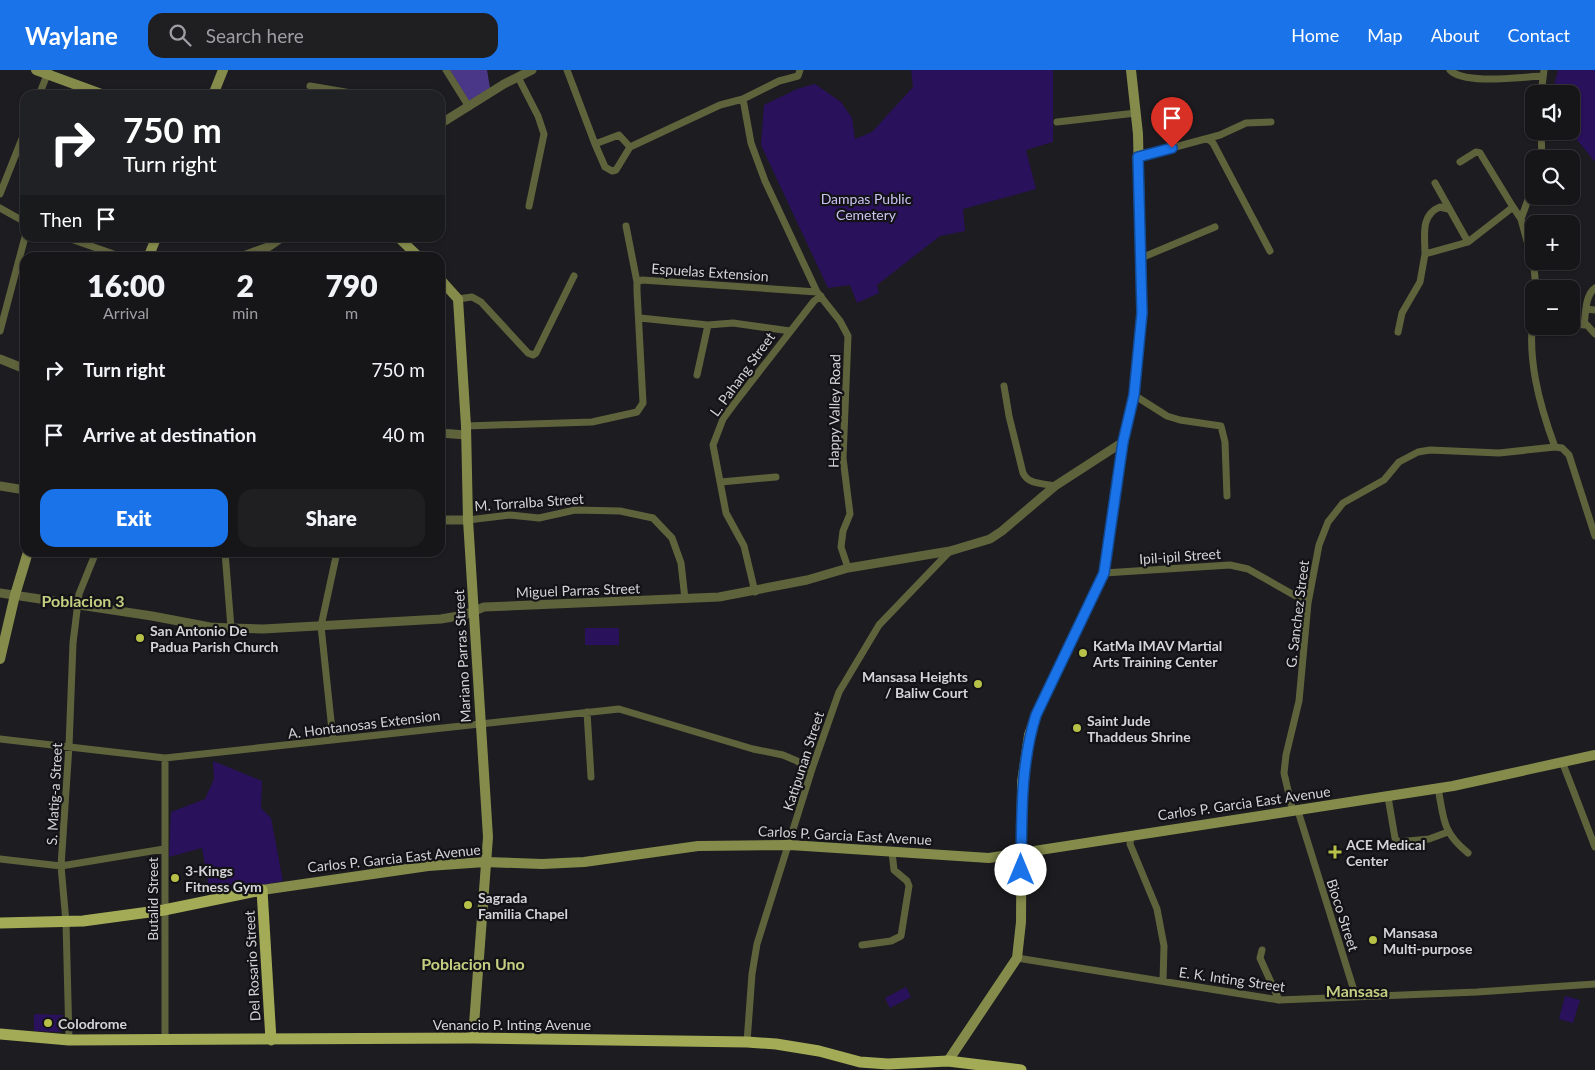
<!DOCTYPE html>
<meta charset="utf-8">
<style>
body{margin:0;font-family:Lato,sans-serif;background:#1f1e21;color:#f1f3f6;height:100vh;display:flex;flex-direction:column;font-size:19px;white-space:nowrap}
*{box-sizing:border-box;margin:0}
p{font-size:16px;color:#9e9fa2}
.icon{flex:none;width:28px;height:28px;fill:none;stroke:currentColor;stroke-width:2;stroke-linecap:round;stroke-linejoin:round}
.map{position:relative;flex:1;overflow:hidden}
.details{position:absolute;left:20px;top:182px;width:425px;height:305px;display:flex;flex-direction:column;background:#161518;border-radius:15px;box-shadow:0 1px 4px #0004,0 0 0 1px #353437}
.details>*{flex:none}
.guide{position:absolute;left:20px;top:20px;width:425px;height:152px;border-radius:15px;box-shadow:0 1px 4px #0004,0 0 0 1px #353437;background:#202124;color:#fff;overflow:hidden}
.buttons{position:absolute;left:1525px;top:15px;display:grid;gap:10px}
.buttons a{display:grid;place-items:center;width:55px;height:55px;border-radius:10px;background:#161518;box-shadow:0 1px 4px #0004,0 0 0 1px #353437;font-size:25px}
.pin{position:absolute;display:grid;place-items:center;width:42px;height:42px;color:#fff;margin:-51px -21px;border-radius:50% 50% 50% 0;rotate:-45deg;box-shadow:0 0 5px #0007}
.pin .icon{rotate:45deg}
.me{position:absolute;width:55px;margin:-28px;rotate:0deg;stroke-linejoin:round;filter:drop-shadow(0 0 4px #0008)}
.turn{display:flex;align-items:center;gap:18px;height:105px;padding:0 20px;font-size:22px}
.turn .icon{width:65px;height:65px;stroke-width:2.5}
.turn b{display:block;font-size:35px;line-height:42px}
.then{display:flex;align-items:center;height:48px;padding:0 20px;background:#0003;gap:10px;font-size:19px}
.eta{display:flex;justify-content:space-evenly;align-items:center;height:85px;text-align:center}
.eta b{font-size:30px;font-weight:800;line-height:35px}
.button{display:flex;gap:10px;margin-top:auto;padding:10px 20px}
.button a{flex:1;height:58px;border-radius:15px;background:#1a73e8;color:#fff;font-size:20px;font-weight:800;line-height:58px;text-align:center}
.button a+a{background:#1f1e21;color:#f1f3f6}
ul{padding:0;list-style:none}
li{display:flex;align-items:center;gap:15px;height:65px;padding:0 20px}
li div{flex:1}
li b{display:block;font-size:19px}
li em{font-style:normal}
header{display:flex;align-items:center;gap:30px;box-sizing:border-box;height:70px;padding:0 25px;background:#1a73e8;color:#fff}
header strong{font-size:24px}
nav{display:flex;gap:28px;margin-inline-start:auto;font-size:18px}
.search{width:350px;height:45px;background:#1f1e21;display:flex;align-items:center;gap:12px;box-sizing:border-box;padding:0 18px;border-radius:15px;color:#9e9fa2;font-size:19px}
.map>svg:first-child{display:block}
</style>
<header>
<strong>Waylane</strong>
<div class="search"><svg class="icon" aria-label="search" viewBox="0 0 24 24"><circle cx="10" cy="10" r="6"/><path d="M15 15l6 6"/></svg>Search here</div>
<nav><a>Home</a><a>Map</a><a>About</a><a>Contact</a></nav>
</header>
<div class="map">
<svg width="1595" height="1000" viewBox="0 0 1595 1000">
<rect width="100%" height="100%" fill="#1d1c20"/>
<path fill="#2a115c" d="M911,0H1053V72L1026,80L1036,119L963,139L965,161L940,166L877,215L879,223L857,233L850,215L828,218L761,75L764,35L797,19L815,14L841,32L852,48L855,69L872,62L913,17Z
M1558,0H1595V92L1570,61L1571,24H1552Z
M585,558H619V575H585Z
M213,691L262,711L261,738L271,748L283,811L210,824L202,778L169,787L171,742L205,729L214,709Z
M906,917L911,927L890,938L885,928Z
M1565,926L1580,930L1573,953L1559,949Z
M34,944L63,945L62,962L34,961Z"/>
<path fill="#4b3788" d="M450,0H487L490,18L469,31Z"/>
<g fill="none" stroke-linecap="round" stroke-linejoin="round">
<path stroke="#5f633c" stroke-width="7" d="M446,0L469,37
M567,0L595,74L619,65L630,77L720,35L743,29
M800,0L798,6L779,11L743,29L751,73L765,111L817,222L840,251L848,266L843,388L850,444L843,461L841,477L848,498
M1450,0C1464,15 1521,7 1542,6
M518,7L538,46L544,64L529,136
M310,16L363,25
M1541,24L1544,0
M39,25L49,0
M1057,52L1136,43
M1541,61L1542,89
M1208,69L1213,73L1270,181
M595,74L605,97L612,101L616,100L630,77
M1138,87L1220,65L1246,53L1271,52
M1460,92L1476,82L1480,83L1513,137
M1435,113L1468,172
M1534,113L1521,149L1534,197L1536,219
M0,124L25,61
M0,138L25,152
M1448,139L1440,137C1420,145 1425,166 1425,184L1468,172L1513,137L1521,149
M626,156L637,212
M68,168L125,188
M1141,188L1215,157
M458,229L472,227L481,232L528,283L533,285L536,283L574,206
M1586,239L1595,240
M1534,240C1526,286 1539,334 1555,377
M640,248L708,255L697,305
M1571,254L1587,255L1595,264
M708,255L733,253L790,261
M1584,255C1586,243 1585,225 1595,218
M0,261L25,167
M1398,262L1402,243L1420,212L1425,184
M1004,316L1009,346L1023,403C1029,415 1042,413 1055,416
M1134,325L1167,346L1180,350L1221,356L1225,372L1227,426
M466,356L592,352L637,342L643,333L637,221V212L642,210L817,222
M721,412L776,407
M468,450L510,445L539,448L575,440L620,441L653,448L672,468L681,493L685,529
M225,482L231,558
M1104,503L1230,495L1248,499L1308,533
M755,522L744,476L726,443L713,375L723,349L737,330L814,231L821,226
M587,642L591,707
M0,669L165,688L619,639L753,679L783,685L797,691L811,702
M333,670L321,556L337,482
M165,688V970
M1563,694L1595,777
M1438,718C1444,749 1442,762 1468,783
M1388,727L1395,768L1398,772L1429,769L1448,762
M1298,741L1356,927
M1293,742L1284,703L1286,685L1299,631L1308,533L1319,475L1328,452L1343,433L1384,410L1399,392L1418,382L1430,380L1499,383L1555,377L1562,378L1569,385L1595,466
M1131,765L1130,774L1157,839L1164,876L1163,911
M0,789L61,796L164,779
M862,875L891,871L901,866L909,816L907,811L894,800L892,782
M1262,880L1260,888L1279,930
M1017,888L1279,930L1477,922L1595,914
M69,970L66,852L61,796L69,676L73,573L79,524L96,482
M747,972L752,904L757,874L813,696L839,622L879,555L950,481"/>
<path stroke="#5f633c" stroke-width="9" d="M440,54L504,14L532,0
M238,188L268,177L281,168
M0,289L25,299
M440,363L466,365
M0,416L25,420
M440,450H468
M0,523L152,546L210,557L231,558L263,559L441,549L464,545L484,537L719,527L807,510L848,498L950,481L990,469L1002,461L1055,416L1123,372"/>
<path stroke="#858c4b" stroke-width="10" d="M36,0L104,25
M213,25L223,0
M399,168L420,188
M148,188L156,168
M440,209L458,229L466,356L468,450L488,767L473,968
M0,589L15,525L28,482
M262,820L428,796L485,792L542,794L584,792L698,776L790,775L989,788L1453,716L1595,685
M948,991L1017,888L1021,852L1022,712L1029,665L1036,645L1104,503L1123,372L1134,325L1142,243L1138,64L1131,0"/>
<path stroke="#a3ab56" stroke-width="11" d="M0,853L83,851L164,840L262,820L271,970
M0,964L69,970L473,968L747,972L776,974L819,981L860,992L888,994L948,991L1021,1000"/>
</g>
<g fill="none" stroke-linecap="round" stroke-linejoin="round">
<g stroke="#114b97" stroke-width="12">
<path id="route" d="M1021,800C1022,747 1020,696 1036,645L1104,503L1123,372L1134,325L1142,243L1138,87L1172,78"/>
</g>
<use href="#route" stroke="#1a73e8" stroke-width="9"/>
</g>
<g fill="#b7c147" stroke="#131317" stroke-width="2">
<circle cx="140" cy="568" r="5"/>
<circle cx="1083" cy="583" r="5"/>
<circle cx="978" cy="614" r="5"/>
<circle cx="1077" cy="658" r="5"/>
<path d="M1332.5 774.5h5v5h5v5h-5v5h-5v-5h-5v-5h5z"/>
<circle cx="175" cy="808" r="5"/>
<circle cx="468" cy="835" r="5"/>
<circle cx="1373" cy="870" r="5"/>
<circle cx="48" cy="953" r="5"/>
</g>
<g text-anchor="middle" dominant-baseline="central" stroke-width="4.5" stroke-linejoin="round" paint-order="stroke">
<g font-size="14" fill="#c9c3f1" stroke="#131317">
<text x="866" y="128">Dampas Public<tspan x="866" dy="16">Cemetery</tspan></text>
</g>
<g font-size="14" fill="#d4d4d7" stroke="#131317">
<text transform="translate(710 202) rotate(4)">Espuelas Extension</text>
<text transform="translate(742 304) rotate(-54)">L. Pahang Street</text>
<text transform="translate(834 341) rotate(-89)">Happy Valley Road</text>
<text transform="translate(529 432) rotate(-4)">M. Torralba Street</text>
<text transform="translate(1180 486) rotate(-4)">Ipil-ipil Street</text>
<text transform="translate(578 520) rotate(-2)">Miguel Parras Street</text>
<text transform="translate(1297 544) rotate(-83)">G. Sanchez Street</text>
<text transform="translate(462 586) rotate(-93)">Mariano Parras Street</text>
<text transform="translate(364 654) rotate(-7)">A. Hontanosas Extension</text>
<text transform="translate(803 691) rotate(-72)">Katipunan Street</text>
<text transform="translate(54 724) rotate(-87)">S. Matig-a Street</text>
<text transform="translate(1244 733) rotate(-8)">Carlos P. Garcia East Avenue</text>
<text transform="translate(845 765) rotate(3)">Carlos P. Garcia East Avenue</text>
<text transform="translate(394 788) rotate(-6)">Carlos P. Garcia East Avenue</text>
<text transform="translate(152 829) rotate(-90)">Butalid Street</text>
<text transform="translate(1343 845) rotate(72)">Bioco Street</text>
<text transform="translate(252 896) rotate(-93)">Del Rosario Street</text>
<text transform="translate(1232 909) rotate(8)">E. K. Inting Street</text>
<text x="512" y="954">Venancio P. Inting Avenue</text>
</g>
<g font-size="14" font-weight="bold" fill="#d4d4d7" stroke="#131317" text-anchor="start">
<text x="150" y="560">San Antonio De<tspan x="150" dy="16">Padua Parish Church</tspan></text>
<text x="1093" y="575">KatMa IMAV Martial<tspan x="1093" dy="16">Arts Training Center</tspan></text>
<text x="968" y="606" text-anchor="end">Mansasa Heights<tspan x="968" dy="16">/ Baliw Court</tspan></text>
<text x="1087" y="650">Saint Jude<tspan x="1087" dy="16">Thaddeus Shrine</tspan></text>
<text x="1346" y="774">ACE Medical<tspan x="1346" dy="16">Center</tspan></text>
<text x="185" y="800">3-Kings<tspan x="185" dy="16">Fitness Gym</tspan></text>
<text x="478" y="827">Sagrada<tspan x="478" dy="16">Familia Chapel</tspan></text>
<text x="1383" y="862">Mansasa<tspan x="1383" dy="16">Multi-purpose</tspan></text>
<text x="58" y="953">Colodrome</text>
</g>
<g font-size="16" font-weight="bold" fill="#c5cd80" stroke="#131317">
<text x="83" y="530">Poblacion 3</text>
<text x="473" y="893">Poblacion Uno</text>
<text x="1357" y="920">Mansasa</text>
</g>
</g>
</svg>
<div class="buttons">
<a><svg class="icon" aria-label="sound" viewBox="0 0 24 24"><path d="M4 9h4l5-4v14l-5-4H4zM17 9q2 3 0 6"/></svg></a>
<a><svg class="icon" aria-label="search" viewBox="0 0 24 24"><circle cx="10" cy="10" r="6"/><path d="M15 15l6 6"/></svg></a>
<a>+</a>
<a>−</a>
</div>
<div class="pin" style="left:1172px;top:78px;background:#d93025"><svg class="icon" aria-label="arrive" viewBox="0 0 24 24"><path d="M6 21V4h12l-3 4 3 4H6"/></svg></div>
<svg class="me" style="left:1021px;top:800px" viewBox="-20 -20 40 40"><circle r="19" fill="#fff"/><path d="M0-13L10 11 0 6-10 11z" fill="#1a73e8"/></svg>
<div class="guide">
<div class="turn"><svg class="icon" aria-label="right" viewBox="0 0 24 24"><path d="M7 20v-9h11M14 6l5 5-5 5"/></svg><div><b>750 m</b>Turn right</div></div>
<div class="then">Then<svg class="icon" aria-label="arrive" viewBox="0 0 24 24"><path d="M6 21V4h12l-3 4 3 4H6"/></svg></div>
</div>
<section class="details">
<div class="eta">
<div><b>16:00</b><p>Arrival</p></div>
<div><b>2</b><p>min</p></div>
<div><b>790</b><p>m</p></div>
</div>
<ul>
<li><svg class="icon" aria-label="right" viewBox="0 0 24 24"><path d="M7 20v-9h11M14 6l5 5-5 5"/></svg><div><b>Turn right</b></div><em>750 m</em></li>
<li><svg class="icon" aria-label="arrive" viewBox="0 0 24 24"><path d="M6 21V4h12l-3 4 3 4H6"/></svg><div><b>Arrive at destination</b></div><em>40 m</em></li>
</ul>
<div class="button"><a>Exit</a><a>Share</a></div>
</section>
</div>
